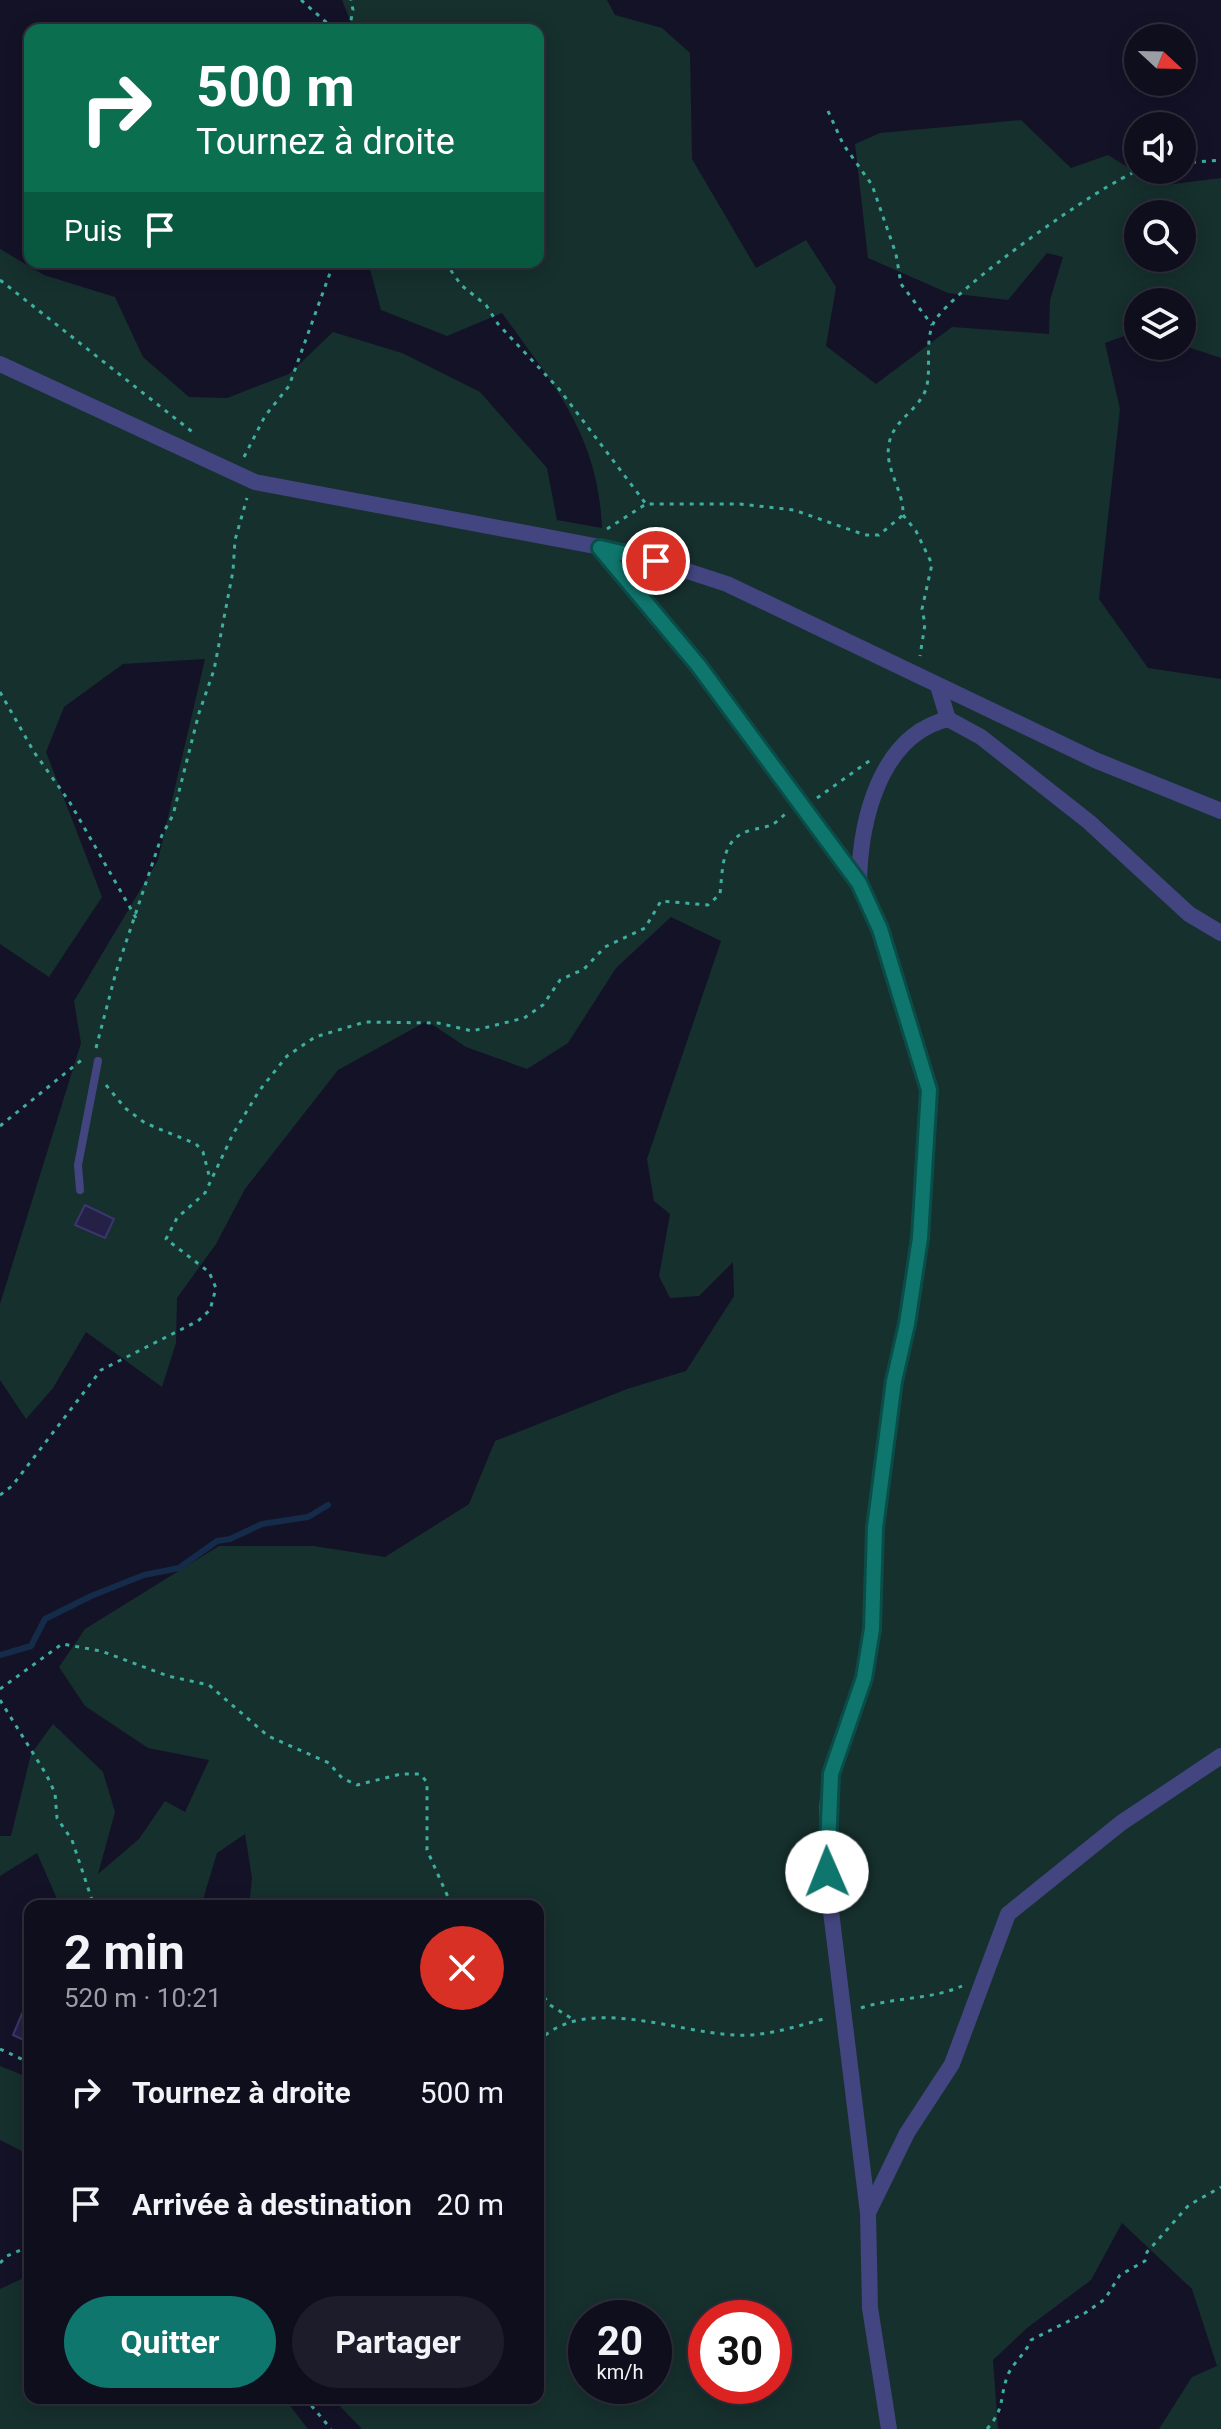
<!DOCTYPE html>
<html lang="fr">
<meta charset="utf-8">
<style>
body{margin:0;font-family:Roboto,sans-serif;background:#1d1c2a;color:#f1f3f6;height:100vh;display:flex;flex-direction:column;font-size:30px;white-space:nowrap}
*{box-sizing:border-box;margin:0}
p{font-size:26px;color:#9b9ca4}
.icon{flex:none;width:44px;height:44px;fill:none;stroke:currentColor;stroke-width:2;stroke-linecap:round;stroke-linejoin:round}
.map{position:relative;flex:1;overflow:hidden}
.details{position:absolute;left:24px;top:1900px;width:520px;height:504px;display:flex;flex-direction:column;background:#0f0e1d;border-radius:16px;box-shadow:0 4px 20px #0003,0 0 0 2px #2f2e3b}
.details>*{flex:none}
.top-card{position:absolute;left:24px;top:24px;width:520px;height:244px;border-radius:16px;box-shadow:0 4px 20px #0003,0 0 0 2px #2f2e3b;background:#0b6e4f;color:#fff;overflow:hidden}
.needle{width:52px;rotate:112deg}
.tools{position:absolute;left:1124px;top:24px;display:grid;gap:16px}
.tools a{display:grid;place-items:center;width:72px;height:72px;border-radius:50%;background:#0f0e1d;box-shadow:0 4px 20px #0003,0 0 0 2px #2f2e3b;font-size:40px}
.speed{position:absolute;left:568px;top:2300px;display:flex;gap:16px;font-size:40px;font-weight:700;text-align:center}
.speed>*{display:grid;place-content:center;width:104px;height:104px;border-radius:50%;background:#0f0e1d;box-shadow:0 4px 20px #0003,0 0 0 2px #2f2e3b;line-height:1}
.speed small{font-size:20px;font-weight:400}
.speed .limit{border:12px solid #d22;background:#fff;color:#111}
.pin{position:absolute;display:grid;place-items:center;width:68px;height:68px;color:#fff;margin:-34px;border:4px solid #fff;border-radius:50%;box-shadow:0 2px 8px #0007}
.me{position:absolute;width:88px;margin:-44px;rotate:359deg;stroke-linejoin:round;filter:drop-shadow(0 0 6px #0008)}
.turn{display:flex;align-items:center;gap:28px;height:168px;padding:0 40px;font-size:36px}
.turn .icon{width:104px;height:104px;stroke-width:2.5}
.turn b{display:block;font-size:56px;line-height:68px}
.then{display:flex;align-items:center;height:76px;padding:0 40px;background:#0003;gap:16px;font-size:30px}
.round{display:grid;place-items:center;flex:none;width:84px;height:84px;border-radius:42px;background:#1d1c2a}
.headline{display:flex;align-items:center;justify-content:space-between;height:136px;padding:0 40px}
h1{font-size:48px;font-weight:700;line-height:60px}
.button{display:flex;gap:16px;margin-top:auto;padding:16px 40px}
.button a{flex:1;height:92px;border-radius:48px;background:#0f766e;color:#fff;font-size:32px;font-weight:700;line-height:92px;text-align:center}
.button a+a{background:#1d1c2a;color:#f1f3f6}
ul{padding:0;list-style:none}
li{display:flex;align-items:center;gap:24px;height:112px;padding:0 40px}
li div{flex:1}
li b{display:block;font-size:30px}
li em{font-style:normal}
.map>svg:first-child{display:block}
</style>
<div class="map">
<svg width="1221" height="2429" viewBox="0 0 1221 2429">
<rect width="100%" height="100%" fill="#141227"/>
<path fill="#16302d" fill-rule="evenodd" d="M342,0H607L615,15L662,28L690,53L692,159L756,268L806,240L836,287L826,346L876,384L952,327L1049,334L1050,300L1063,257L1047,253L1008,300L948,293L868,258L855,144L880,133L1021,120L1071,168L1108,155L1158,186L1221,178V358L1182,345V302H1138V331L1105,343L1120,409L1099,599L1148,668L1221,679V2429H1159L1192,2377L1217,2366L1192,2289L1122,2223L1091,2280L1027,2328L993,2360L998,2429H362L332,2398H538V1906H249L252,1878L245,1834L217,1853L201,1906H60L37,1853L0,1876V1836H11L31,1754L53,1724L103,1772L115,1812L98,1874L139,1839L165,1801L185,1812L209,1760L148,1748L85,1706L59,1667L85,1629L219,1546H313L385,1557L469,1504L495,1441L627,1389L686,1371L734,1296L733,1262L699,1296L670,1298L659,1276L670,1214L654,1201L647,1159L721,941L671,917L616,968L568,1043L527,1069L466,1047L427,1021L338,1070L245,1189L216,1244L177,1298L176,1343L162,1387L86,1332L53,1388L26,1419L0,1380V1304L81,1043L74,1001L158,860L205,659L123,664L64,707L46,752L102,897L49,977L0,944V249L44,275L115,297L143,357L189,397L227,398L289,374L333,332L402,353L480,392L547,468L557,520L602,528C598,434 554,386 502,313L447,336L381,310L368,262H538V30H354ZM1138,214H1182V258H1138ZM586,2318H654V2386H586ZM706,2318H774V2386H706Z
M0,2066L30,2078V2155L0,2140Z
M30,2275V2398H284L308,2429H0V2289Z"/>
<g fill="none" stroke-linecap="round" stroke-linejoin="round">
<path stroke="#142c49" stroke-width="6" d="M0,1655L31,1646L45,1619L91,1596L144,1575L179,1568L217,1541L230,1539L262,1524L308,1517L328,1505"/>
</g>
<path fill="#252046" stroke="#3c356f" stroke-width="2" d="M85,1205L114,1219L105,1238L75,1225Z
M30,1995V2043L13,2035Z"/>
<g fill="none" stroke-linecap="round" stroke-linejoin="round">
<path stroke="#3dae9f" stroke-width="3" stroke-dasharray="4 6" stroke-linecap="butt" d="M301,0L335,30
M349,30L353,10L351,0
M828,111L843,144L872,185L896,254L901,284L932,325
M1182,163L1221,160
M445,262L461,285L486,305L498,324L559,389L646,504
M0,280L195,434
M244,457L265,416L289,386L334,262
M903,515L916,531L932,564L922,609L925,624L920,656
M607,529L646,504H740L794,510L865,535H879L903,515C904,490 884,469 889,444C893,420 918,411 926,389C932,369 924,341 934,322C952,290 1102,183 1140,170
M0,692L34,752L69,801L136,918
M817,798L872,759
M96,1048L116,972L162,835L173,815L199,713L214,670L233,571L235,540L247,498
M106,1085L125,1108L145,1123L196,1144L203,1152L210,1179
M0,1126L84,1058
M0,1495L12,1486L101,1370L198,1321L210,1310L216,1288L209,1272L166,1239L177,1218L205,1193L233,1134L259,1091L287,1056L315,1037L365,1022L438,1023L472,1031L524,1018L543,1005L560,980L584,969L605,947L645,928L661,901L708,905L720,894C723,867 721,837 752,830C771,825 771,828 786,813
M0,1689L62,1644L101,1651L168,1676L209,1685L268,1736L329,1763L342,1778L357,1785L401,1774H420L427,1782V1850L452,1906
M0,1700L46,1774L55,1793L57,1818L72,1840L94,1906
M538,1989L550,2005L574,2020
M861,2008C893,1997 931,2000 962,1986
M538,2042C583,1993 677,2033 735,2035C766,2037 797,2026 827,2018
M0,2049L30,2063
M0,2263L7,2256L30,2246
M305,2398L331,2429
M987,2429C1005,2408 999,2401 1007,2377C1012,2363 1025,2355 1031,2340L1085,2313L1105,2299L1120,2275L1145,2261L1147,2252L1189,2205L1221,2187"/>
<path stroke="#434580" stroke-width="8" d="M80,1190L78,1165L98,1061"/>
<path stroke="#434580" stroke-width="16" d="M600,548L698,665L859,883L880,929L929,1090L920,1238L907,1324L894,1381L875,1528L872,1629L864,1678L831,1774L827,1807L829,1895L868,2213
M938,686L948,719L981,737L1089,822L1189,914L1221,933
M859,883C860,822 879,736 948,719
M889,2429L870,2308L868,2213L907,2133L952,2064L1008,1914L1121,1823L1221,1756"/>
<path stroke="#434580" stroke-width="16" d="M0,364L255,482L632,553L727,584L1095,760L1221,811"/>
</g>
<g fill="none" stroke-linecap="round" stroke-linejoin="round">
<g stroke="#0a4d48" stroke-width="20">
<path id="route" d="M656,561L600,548L698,665L859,883L880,929L929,1090L920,1238L907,1324L894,1381L875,1528L872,1629L864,1678L831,1774L827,1872"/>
</g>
<use href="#route" stroke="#0f766e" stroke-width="14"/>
</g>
</svg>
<div class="tools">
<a><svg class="needle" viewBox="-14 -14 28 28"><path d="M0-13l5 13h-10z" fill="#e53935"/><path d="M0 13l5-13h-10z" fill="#9b9ca4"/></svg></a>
<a><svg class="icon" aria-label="sound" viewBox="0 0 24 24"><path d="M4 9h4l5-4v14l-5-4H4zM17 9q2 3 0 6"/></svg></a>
<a><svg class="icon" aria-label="search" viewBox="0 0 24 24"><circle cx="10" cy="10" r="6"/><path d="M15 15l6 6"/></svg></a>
<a><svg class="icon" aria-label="layers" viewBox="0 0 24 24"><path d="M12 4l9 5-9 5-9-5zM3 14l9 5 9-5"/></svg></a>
</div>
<div class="speed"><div>20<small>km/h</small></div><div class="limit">30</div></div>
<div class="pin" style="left:656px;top:561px;background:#d93025"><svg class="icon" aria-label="arrive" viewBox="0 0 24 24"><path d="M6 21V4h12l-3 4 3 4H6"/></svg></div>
<svg class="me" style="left:827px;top:1872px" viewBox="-20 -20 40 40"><circle r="19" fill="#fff"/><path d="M0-13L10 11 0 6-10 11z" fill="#0f766e"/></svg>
<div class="top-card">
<div class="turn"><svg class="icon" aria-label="right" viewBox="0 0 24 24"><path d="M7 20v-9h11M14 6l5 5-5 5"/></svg><div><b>500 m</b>Tournez à droite</div></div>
<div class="then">Puis<svg class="icon" aria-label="arrive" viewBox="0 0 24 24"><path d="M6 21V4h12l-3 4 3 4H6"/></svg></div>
</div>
<section class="details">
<div class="headline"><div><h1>2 min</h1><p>520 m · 10:21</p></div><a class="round" style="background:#d93025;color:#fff"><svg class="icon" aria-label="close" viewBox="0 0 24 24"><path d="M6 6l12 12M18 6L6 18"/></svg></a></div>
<ul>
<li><svg class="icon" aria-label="right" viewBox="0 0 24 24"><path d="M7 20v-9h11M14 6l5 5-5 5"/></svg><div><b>Tournez à droite</b></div><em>500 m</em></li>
<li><svg class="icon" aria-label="arrive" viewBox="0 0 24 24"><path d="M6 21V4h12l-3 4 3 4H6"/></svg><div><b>Arrivée à destination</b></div><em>20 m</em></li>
</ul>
<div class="button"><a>Quitter</a><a>Partager</a></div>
</section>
</div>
